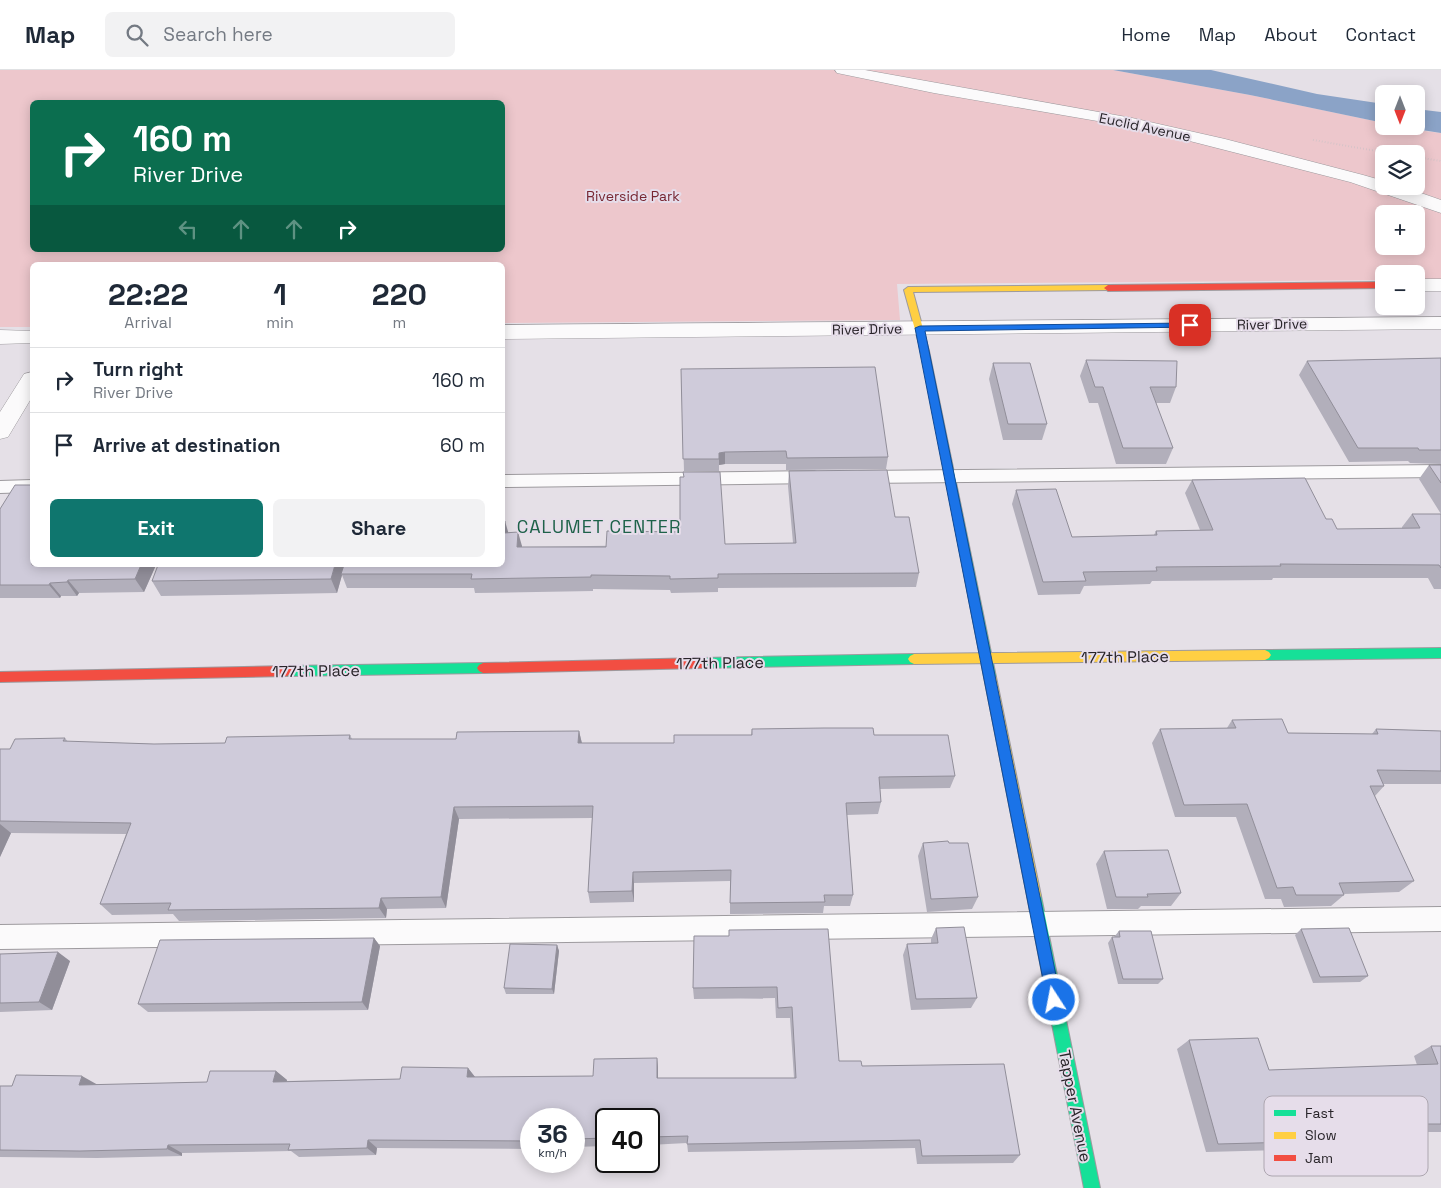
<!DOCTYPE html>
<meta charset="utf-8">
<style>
body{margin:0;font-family:"Space Grotesk",sans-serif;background:#f2f2f3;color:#1f2937;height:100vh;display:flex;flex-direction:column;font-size:19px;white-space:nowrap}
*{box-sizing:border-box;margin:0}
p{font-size:16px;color:#747a83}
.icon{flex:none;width:28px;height:28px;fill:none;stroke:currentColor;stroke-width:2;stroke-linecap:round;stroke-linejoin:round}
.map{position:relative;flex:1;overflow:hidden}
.side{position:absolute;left:30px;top:192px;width:475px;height:305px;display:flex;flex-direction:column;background:#fff;border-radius:8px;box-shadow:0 2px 12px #0003}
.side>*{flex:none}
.top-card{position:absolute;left:30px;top:30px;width:475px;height:152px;border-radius:8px;box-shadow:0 2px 12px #0003;background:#0b6e4f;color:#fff;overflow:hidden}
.needle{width:32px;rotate:180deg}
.tools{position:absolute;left:1375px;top:15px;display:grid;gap:10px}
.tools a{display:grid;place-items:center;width:50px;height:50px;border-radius:8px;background:#fff;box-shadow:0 2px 12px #0003;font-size:25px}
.speed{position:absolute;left:520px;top:1038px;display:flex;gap:10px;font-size:25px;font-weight:700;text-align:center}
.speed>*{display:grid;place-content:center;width:65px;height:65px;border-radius:50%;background:#fff;box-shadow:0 2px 12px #0003;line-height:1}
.speed small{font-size:12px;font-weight:400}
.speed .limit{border:2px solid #111;border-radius:8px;background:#fff;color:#111}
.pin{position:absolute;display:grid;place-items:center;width:42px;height:42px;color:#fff;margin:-21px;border-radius:10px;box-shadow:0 2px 8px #0006}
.me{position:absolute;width:55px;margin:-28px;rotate:349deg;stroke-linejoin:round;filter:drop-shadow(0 0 4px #0008)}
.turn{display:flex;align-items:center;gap:18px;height:105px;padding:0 20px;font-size:22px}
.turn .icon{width:65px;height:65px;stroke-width:2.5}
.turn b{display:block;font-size:35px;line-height:42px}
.lanes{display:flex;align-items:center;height:48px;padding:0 20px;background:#0003;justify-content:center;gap:25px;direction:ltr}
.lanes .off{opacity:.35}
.eta{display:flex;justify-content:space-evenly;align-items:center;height:85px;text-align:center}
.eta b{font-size:30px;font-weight:800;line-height:35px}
.primary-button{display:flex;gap:10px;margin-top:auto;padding:10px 20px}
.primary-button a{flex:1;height:58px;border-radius:8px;background:#0f766e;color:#fff;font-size:20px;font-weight:800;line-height:58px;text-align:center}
.primary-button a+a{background:#f2f2f3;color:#1f2937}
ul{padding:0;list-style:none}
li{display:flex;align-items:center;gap:15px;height:65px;padding:0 20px;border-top:1px solid #e0e1e3}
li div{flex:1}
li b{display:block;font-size:19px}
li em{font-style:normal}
header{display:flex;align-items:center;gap:30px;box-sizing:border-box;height:70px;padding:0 25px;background:#fff;border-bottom:1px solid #e0e1e3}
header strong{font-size:24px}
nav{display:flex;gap:28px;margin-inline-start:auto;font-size:18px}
.search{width:350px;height:45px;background:#f2f2f3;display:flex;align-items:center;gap:12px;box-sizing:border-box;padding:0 18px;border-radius:8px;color:#747a83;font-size:19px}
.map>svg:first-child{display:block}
</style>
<header>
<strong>Map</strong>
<div class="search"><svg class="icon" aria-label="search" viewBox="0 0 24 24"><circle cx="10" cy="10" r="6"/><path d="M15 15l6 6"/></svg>Search here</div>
<nav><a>Home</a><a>Map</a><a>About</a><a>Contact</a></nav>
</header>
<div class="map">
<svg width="1441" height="1118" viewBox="0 0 1441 1118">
<rect width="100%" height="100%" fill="#e5e0e7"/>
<path fill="#edc7cc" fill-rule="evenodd" d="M0,0H1113L1250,25L1384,53V56L1441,63V209L1416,210V204H1384V210L897,214L900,250L503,253L502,195H32V257H0ZM32,32H502V180H32ZM1384,84H1416V116H1384ZM1384,144H1416V176H1384Z"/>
<path fill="#8ba3c7" d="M1113,0H1211L1317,24L1384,34V53L1250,25Z
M1416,39L1441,42V63L1396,56H1416Z"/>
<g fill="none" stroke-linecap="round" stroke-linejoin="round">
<g stroke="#9d9a9e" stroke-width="2">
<path id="lane" d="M1441,395V407L861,413L855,411L852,407L855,403L861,401Z
M814,401L820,403L823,407L820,411L814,413L502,417V405Z
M32,410V422L0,423V411Z
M1441,837V861L0,879V855Z"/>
</g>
<g stroke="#9d9a9e" stroke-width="1">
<path id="street" d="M835,0H865L1132,48L1225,69L1363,105L1384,111V116H1401L1441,130V143L1350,112L1178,68L1109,53L934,23L837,3Z
M1416,209H1441V221H1416Z
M1441,247V259L502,269V255Z
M0,260L32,261V273L0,274Z
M32,302V327L8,367L0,369V342L24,304Z"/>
</g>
<g stroke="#9d9a9e" stroke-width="2">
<path id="fast" d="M925,278L929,281L996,607L994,610H986L984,607L921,281Z
M1441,578V588L1265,590L1261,588L1259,585L1261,582L1265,580Z
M914,584L918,586L920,589L918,592L914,594L702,598L698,596L696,593L698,590L702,588Z
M483,593L487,595L489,598L487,601L483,603L287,606L283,604L281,601L283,598L287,596Z
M1034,820L1039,821L1041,826L1100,1118H1084L1027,826L1029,821Z"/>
</g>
<g stroke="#9d9a9e" stroke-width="2">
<path id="slow" d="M1108,215L1111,216V220L913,222L929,281L925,284L921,281L904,220L908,217Z
M1265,580L1269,582L1271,585L1269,588L1265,590L914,594L910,592L908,589L910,586L914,584Z
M990,602L994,604L996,607L1041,826L1039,831L1034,832L1029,831L1027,826L984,607L986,604Z"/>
</g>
<g stroke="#9d9a9e" stroke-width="2">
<path id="jam" d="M1384,212V218L1108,221L1104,218L1108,215Z
M702,588L706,590L708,593L706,596L702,598L483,603L479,601L477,598L479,595L483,593Z
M287,596L291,598L293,601L291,604L287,606L0,612V602Z"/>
</g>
<path stroke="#c3c1c4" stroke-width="2" stroke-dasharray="0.5 2.5" stroke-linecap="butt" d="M1313,70L1394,84
M1416,87L1441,91"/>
<use href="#lane" fill="#fbfafb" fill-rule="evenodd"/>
<use href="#street" fill="#fbfafb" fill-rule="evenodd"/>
<use href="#fast" fill="#16e098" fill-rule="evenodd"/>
<use href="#slow" fill="#ffcf43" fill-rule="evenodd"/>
<use href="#jam" fill="#f24e42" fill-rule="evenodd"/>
</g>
<path fill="#b2afbb" d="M1441,288V394L1410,393L1408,391L1349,392L1299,305L1307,291Z
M1086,290L1176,317L1170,333H1156L1173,378L1166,394H1116L1098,333H1089L1080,306Z
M993,293L1047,354L1042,370H1003L989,309Z
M681,299L888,387L886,399L786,400V394H725L719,395V401H684Z
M1429,395H1441V444L1419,409Z
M789,401L895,447L919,503L916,517L718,518V522L671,523L670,520L593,519V521L475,523L474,518H347L342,505L337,523L161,526L152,511L502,495L508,463L522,476L521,477L793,473L788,416Z
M1192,410L1326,449L1337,459H1402V457L1412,444H1441V519H1434L1428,508H1273L1272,510L1152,511L1150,514L1084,516L1080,524L1038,525L1012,434L1016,420L1072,467L1154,465L1156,461L1200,460L1185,423Z
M0,439L32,495H156L144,522L79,523L77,526H61L60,528H0Z
M1232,650L1288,663L1372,664L1376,659L1441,661V714H1383L1384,716L1375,726L1414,811L1399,822L1344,824V825L1331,836L1284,837L1281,829H1265L1236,747H1175L1152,673L1160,659L1227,658Z
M752,659L874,665L955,706L950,718L880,719L881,732L878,744L847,745L853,825L850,836H824L823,843L730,844V811L634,813V832L590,833L588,822L592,748L459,749L446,838L387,839L386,848L179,851L173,844L112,845L100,834L126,764L11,763L0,787V679H10L65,668L68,672L154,674L225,673L350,665L352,669H456L579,661L582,673H674L751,665Z
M923,773H949L978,827L972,839L927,842L918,786Z
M1104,781L1181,823L1171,836H1141L1138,839H1107L1096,794Z
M936,858L977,928L971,938L911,940L903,885L907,874L931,873V869Z
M1301,859L1368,906L1360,912L1313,913L1295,865Z
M729,860L839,991L862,996L1020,1085L1013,1093L917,1094L915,1078L688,1082L687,1073L649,1075V1049H606V1076L574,1077V1049H531V1079L377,1078L376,1085L299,1087L291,1081L182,1083V1086L97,1088L0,1087V1016L98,1015L207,1012L276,1001L287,1010V1011L400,1009L468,998L475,1007L593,1006L657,988L658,998V1008H794L790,948H776L775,928L694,929L693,918L729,866Z
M1119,861L1163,909L1158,914H1118L1108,873L1112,867H1114Z
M374,868L380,876L368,940L148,942L138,934Z
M557,875L559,881L554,924H506L504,918Z
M0,884L70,891L52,940L0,942Z
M1189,970L1269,1000L1417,995L1414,986L1431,976H1441V1062H1421L1407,1069L1292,1073L1279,1080L1206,1082L1177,979Z"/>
<path fill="#918e99" d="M725,382V394L719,395V383Z
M505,451L509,465L504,463Z
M518,462L522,476L520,492L517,477Z
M141,495H156L144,522L135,509Z
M335,495H345L341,504L342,505L337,523L331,509Z
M68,510L79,523L77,526L67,512Z
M50,513L61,526L60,528L49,515Z
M579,661L582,674L578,673Z
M454,737L459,749L446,838L441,827Z
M0,754L11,763L0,787Z
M633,802L634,813V832L632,821Z
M381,828L387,839L386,848L379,838Z
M374,868L380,876L368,940L362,932Z
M557,875L559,881L554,924L552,919Z
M58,882L70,891L52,940L39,932Z
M657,988L658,998V1017L657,1008Z
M468,998L475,1007H467Z
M276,1001L287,1010L284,1021L273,1012Z
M82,1006L98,1015H79Z
M368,1070L377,1078L376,1085L367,1078Z
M168,1075L182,1083V1086L167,1079Z"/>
<path fill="#cfcbda" stroke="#918e99" d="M1441,288V380H1419L1418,378H1358L1307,291Z
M1086,290L1177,291L1176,317H1150L1173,378H1123L1103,317H1095Z
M993,293H1030L1047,354H1008Z
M875,297L888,387L787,388L786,381L725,382L719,383V389H683L681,299Z
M1429,395H1441V413Z
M887,400L895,447H909L919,503L718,504V508L670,509V506L591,505V507L471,509L472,504H341L344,495H502V451H505L504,463L518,462L517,477H606L607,461L680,462V407H684L683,402H720L725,474L796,473L789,401Z
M1305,408L1326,449H1332L1337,459L1420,458L1412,444H1441V498L1439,495L1280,494L1281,496L1156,497L1157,501L1083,502L1086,511L1043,512L1016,420L1056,419L1072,467L1157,465L1156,461L1213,460L1192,410Z
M15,415H32V495H141L135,509L68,510L67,512L50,513L49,515H0V439Z
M158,495H335L331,509L152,511Z
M1282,649L1288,663L1378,664L1376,659L1441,661V701L1377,700L1384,716H1370L1414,811L1339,813L1344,825H1296L1293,817L1277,818L1247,734L1184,735L1160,659L1236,658L1232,650Z
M824,658H873L874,665H948L955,706L879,707L881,732L846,733L853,825H824L825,832L730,833L731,800L633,802L632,821L588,822L593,736L454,737L441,827L381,828L379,838L168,840L171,833L100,834L131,753L0,751V679H10L15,669L65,668L63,671L154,674L225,673L227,667L350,665L349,669H456L457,662L579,661L578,673H674V665H752V659Z
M948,771L949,773H968L978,827L931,829L923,773Z
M1168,780L1181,823L1147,824L1148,827H1116L1104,781Z
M964,857L977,928L916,929L907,874L938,873L936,858Z
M1349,858L1368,906L1320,907L1301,859Z
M828,859L839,991H861L862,996L1004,994L1020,1085L922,1086L920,1070L687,1074L688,1066L649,1067V1049H606V1068L574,1069V1049H531V1071L368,1070L367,1078L288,1080L290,1074L168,1075L167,1079L80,1081L0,1080V1016H12L16,1005L82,1006L79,1015L207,1012L210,1001H276L273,1012L400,1009L402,997L468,998L467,1007L593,1006L594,989L657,988V1008H796L792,937L778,938L777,917L693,918L694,866H729V860Z
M1119,861H1151L1163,909H1123L1112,867H1120Z
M374,868L362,932L138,934L160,870Z
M510,874L557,875L552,919L504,918Z
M58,882L39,932L0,933V884Z
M1258,968L1269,1000L1438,994L1431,976H1441V1054H1422L1424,1061L1291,1066L1293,1072L1218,1074L1189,970Z"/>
<path fill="#1a73e8" stroke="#114b97" d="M1190,253H1193V257L925,261L1061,930L1059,936L1054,938L1049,936L1047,930L915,258L920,256Z"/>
<g text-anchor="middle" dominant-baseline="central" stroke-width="4" stroke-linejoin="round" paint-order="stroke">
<g font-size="14" fill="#282429" stroke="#e6ddea">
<text transform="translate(1145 57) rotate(12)">Euclid Avenue</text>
<text transform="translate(1272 254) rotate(-1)">River Drive</text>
<text transform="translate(867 259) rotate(-1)">River Drive</text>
</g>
<g font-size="14" fill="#772632" stroke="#e6ddea">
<text x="633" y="126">Riverside Park</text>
</g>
<g font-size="16" fill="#282429" stroke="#e6ddea">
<text transform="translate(1125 587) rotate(-1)">177th Place</text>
<text transform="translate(720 593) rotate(-1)">177th Place</text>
<text transform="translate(316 601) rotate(-1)">177th Place</text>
<text transform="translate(1075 1036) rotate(79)">Tapper Avenue</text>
</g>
<g font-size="18" letter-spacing="1" fill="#1e6249" stroke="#e6ddea">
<text x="599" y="456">CALUMET CENTER</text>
</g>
</g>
<rect x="1264" y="1026" width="164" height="80" rx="8" fill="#e6ddea" stroke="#ada6b0" stroke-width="1"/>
<rect x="1274" y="1040" width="22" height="6" fill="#16e098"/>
<rect x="1274" y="1062" width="22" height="7" fill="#ffcf43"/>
<rect x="1274" y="1085" width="22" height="6" fill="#f24e42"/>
<g font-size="14" fill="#282429">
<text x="1305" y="1048">Fast</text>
<text x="1305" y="1070">Slow</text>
<text x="1305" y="1093">Jam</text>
</g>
</svg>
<div class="tools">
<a><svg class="needle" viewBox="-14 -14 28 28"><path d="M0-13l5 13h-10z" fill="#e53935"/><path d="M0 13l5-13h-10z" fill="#747a83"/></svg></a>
<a><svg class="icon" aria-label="layers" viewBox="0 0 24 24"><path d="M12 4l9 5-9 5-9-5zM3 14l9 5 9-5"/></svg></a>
<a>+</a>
<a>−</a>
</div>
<div class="speed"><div>36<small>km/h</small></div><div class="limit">40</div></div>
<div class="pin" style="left:1190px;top:255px;background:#d93025"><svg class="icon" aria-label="arrive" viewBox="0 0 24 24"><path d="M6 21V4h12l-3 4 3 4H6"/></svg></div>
<svg class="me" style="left:1054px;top:930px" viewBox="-20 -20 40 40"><circle r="17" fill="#1a73e8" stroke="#fff" stroke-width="3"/><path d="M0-11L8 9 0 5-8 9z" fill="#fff"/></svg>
<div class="top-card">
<div class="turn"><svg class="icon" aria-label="right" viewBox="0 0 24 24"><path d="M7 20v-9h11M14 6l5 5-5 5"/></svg><div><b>160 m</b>River Drive</div></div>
<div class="lanes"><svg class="icon off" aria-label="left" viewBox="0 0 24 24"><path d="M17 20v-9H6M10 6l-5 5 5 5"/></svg><svg class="icon off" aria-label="ahead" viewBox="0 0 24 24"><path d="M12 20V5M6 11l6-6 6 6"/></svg><svg class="icon off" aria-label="ahead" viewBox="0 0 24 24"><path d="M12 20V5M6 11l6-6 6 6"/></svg><svg class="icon" aria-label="right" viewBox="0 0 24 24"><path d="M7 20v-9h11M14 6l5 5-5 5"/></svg></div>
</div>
<section class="side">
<div class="eta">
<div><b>22:22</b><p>Arrival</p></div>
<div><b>1</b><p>min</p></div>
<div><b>220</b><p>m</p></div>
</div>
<ul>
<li><svg class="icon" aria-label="right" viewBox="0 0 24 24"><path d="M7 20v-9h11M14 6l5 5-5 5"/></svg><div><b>Turn right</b><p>River Drive</p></div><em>160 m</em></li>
<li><svg class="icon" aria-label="arrive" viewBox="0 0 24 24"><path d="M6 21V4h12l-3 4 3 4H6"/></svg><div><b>Arrive at destination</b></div><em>60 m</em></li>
</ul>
<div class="primary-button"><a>Exit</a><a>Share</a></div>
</section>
</div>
